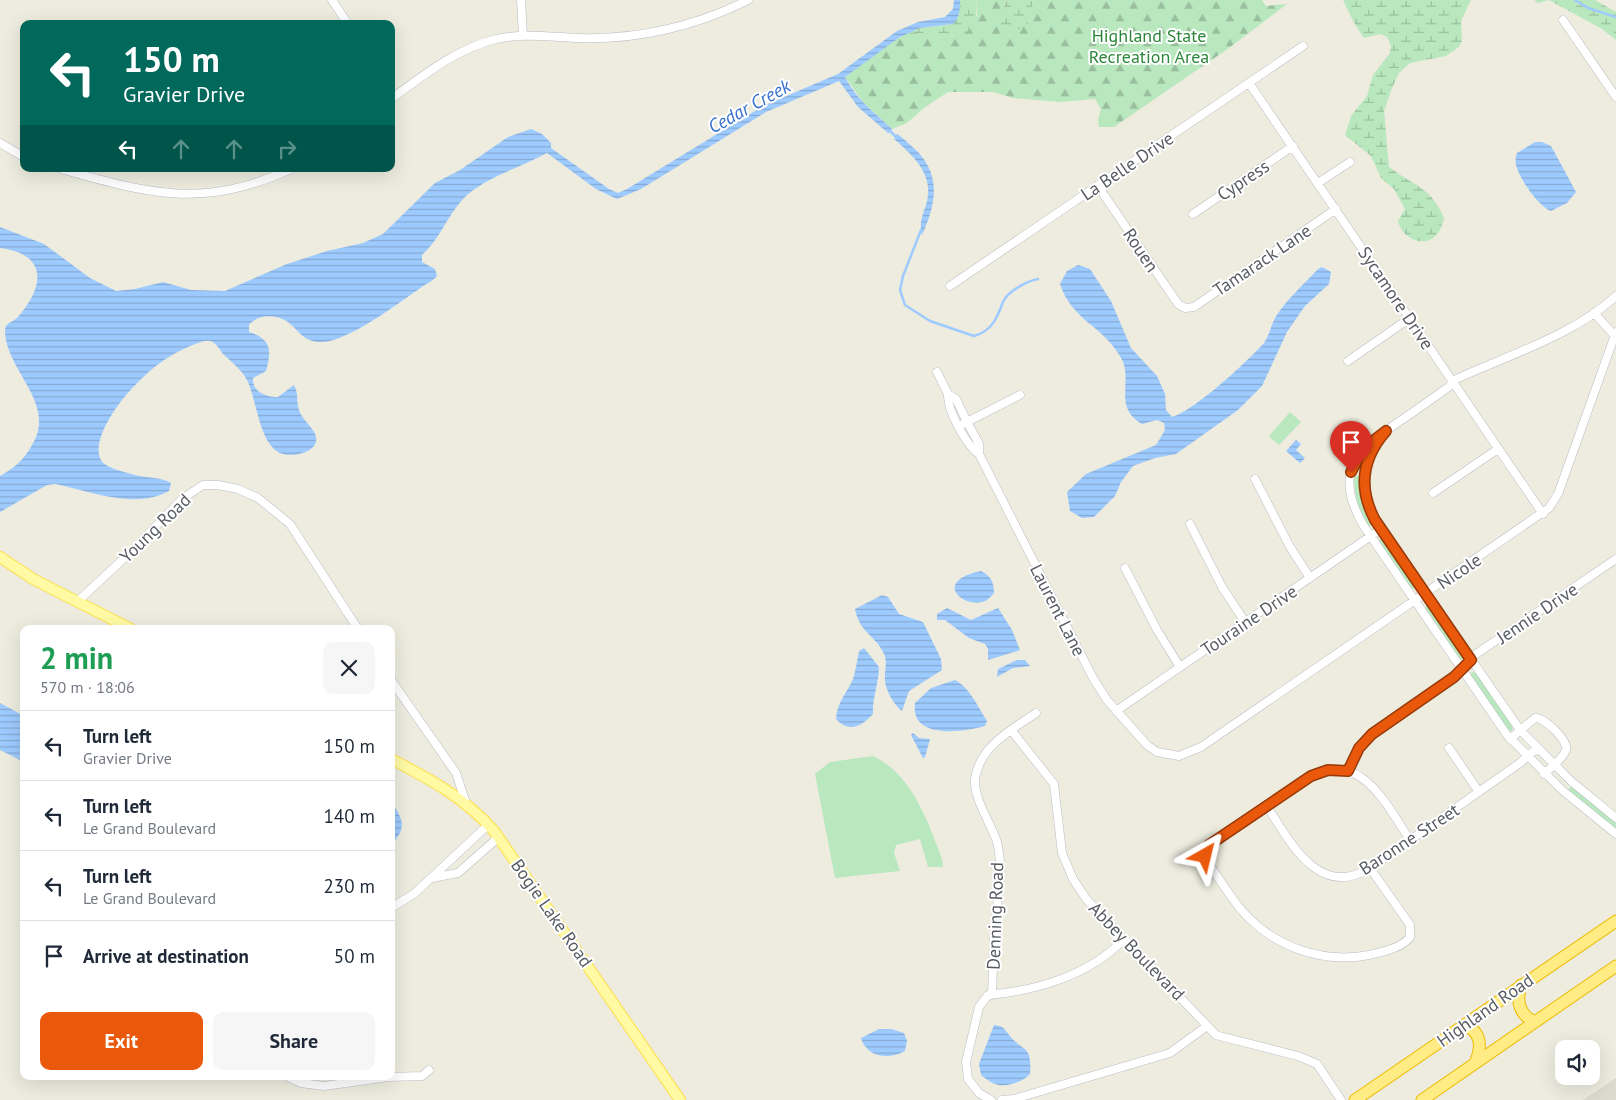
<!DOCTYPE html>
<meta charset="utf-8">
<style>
body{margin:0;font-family:"PT Sans",sans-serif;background:#f6f6f7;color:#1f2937;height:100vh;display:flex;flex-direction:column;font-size:19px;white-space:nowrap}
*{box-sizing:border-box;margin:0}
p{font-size:16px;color:#747a83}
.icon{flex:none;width:28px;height:28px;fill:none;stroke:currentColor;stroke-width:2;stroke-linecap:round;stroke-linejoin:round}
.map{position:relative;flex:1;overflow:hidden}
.sheet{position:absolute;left:20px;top:625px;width:375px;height:455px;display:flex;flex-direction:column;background:#fff;border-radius:10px;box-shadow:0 5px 20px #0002}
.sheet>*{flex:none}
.top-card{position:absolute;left:20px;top:20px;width:375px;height:152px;border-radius:10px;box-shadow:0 5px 20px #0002;background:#00695c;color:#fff;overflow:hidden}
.fabs{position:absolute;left:1555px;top:1040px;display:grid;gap:10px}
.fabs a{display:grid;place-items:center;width:45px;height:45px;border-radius:10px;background:#fff;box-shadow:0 5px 20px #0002;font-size:25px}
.pin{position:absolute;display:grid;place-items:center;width:42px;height:42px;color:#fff;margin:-51px -21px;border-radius:50% 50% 50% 0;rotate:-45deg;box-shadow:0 0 5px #0007}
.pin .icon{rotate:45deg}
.me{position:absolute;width:55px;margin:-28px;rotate:37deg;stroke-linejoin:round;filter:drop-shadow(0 0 4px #0008)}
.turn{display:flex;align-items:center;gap:18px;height:105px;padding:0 20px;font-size:22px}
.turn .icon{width:65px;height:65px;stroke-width:2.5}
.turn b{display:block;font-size:35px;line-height:42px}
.lanes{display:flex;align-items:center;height:48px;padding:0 20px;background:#0003;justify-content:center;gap:25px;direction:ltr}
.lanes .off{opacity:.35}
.round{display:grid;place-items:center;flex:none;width:52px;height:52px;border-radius:10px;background:#f6f6f7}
.headline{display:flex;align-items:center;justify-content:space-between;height:85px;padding:0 20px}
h1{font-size:30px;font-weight:700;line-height:38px;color:#1e9e55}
.action{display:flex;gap:10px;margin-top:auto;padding:10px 20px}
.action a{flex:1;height:58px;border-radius:10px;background:#ea580c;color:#fff;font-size:20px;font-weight:700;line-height:58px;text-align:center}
.action a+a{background:#f6f6f7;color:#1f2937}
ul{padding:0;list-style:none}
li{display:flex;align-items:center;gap:15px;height:70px;padding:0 20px;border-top:1px solid #e0e1e3}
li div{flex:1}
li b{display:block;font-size:19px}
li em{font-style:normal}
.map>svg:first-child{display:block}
</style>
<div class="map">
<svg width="1616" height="1100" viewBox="0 0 1616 1100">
<defs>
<pattern id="forest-firs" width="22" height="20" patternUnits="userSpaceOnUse" patternTransform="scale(1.25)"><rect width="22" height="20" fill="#b9e8be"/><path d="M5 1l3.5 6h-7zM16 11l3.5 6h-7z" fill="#99bf9e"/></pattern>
<pattern id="wetland-marsh" width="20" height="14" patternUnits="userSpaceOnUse" patternTransform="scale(1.25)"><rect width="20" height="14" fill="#b9e8be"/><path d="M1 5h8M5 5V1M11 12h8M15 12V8" fill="none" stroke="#99bf9e"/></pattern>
<pattern id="water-rules" width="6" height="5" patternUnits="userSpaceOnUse" patternTransform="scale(1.25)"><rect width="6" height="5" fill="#9ecbff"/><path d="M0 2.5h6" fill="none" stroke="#84a8d2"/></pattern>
</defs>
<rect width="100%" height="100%" fill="#edecdf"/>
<path fill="#dddbce" d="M1616,1078V1100H1583Z"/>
<path fill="#b9e8be" d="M1290,412L1301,422L1279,445L1269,436Z
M1353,438L1357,440L1359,447L1352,458L1345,459L1342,451L1347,441Z
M1357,475L1360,478L1364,503L1373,522L1370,526L1367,525C1358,510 1354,495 1354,477Z
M1381,538H1384L1415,585L1414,588H1410L1378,542Z
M1427,605L1431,607L1463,654V659L1460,660L1424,609Z
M1472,672L1476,673L1513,726L1512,731H1508L1470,675Z
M873,756C906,772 921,805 934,838C937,847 943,857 943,867H928L920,839L896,845L894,853L900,871L835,878L815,774L830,762Z
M1574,787L1616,822V830L1568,791L1569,788Z"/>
<path fill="url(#forest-firs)" d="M976,0H1006L1004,3L1029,23L1034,0H1262L1266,6L1287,4L1229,48L1114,127H1099L1098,120L1101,109L1095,99L1060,102L1013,98L993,92H948L924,108L907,123L892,129L863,102L845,77L882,48L909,32L936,36H953L977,16Z"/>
<path fill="url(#wetland-marsh)" d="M960,0H976V25C957,42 932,36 909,32L920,28L953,24L958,16Z
M1006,0H1034L1029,23L1016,31L1004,30L1000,22Z
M1343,0H1471L1461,21L1462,41L1459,47L1446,56L1410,63L1399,73L1392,88L1384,111L1389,167C1414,186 1431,187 1444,218C1443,223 1441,229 1438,233C1426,250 1402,239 1398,221L1405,209L1394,189L1381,178L1371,156L1345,135L1351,116L1367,96L1373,75L1390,53L1391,46L1387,37L1380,34L1364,38L1353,21Z
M1534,0H1595L1616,12V40L1602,29L1549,0L1538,3Z"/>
<path fill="url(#water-rules)" d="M954,0H960C960,8 960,18 953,24L920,28L900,37L845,77C856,99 874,112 892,129L891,132L888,133L858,107L839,81L766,112L641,189L617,199L596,189L547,153C520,168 484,177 463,199C447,216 440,239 422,255V262L435,269L437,276C432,282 425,284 419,289C397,304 345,344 319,342C303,341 299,331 288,322C276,314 258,314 249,325V332C271,339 272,350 266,371L253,378C252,392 266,397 278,397L294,385C299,394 296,401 299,410C301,417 308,423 312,429C327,448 299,458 283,454C260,448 257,402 248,382C242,370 233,363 223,354C220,350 217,345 213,342C207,339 201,342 195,344C166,355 146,372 126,395C115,408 91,442 101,460C105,468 125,472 135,475C147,478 161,477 171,483L169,491C134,510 91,491 55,484L47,485L0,512V476C14,468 24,460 32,445C57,404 8,373 5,333C4,322 11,324 18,317C45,286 48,254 0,248V227L44,244L90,278L116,291L135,289L163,282L191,290L225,291L287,264L327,251L363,243L383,234L435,183L460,170L508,137L531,129L542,134L551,143V148L609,189L618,193L627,189L763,106L838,74L897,31L918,22L945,17L953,9Z
M897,134C905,139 911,146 918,152C942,178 935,206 922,235C919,224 922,216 926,205C935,176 915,157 894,139Z
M1535,142H1542L1551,146L1576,192L1567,203L1551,211C1538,206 1519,178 1516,165C1515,161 1516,156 1517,153Z
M1078,265L1090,269L1111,301L1131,348L1157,376L1165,394L1166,410L1172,417C1194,411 1248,361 1264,343C1269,336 1271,326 1275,318C1286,300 1304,284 1318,269L1322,267L1331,272L1329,284L1305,306L1287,332L1262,386L1238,410L1176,454L1155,458L1133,466L1121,482L1115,496L1094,517L1082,518L1070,511L1067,492L1086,474L1156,445L1165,430L1164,423L1157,420L1142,424C1112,407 1134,380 1121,358C1104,326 1072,321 1060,284L1067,271Z
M1296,440L1301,444L1296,450L1305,458L1300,463L1286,451Z
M981,571C991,576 994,582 994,593C992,595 988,600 985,601C964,610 931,581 981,571Z
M882,595L888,597L899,614L923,622L941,659L942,670L909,691L902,711C894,705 886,691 885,681C884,672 888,662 884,654C876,635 860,634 855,609Z
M947,608L971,620L998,608L1012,630L1020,650L988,660V649L985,644L969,638L945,620H937V614Z
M864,648L879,667C879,683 872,698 873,714C861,727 849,733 836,719C837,702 847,693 853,679C856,670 857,660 859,651Z
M1017,660H1025L1030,666L1013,668L997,677L998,669Z
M955,680C970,688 978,707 987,721L985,726C963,732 910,740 915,703L931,688Z
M0,703L24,716V762L0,750Z
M913,733L919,738L930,739L925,757L923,758L911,735Z
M391,802C404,820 407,828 391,845Z
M994,1025C1003,1026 1004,1028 1009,1035C1024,1053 1032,1044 1030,1074C1023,1082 1006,1088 995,1084C990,1082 985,1078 981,1075L979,1064Z
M879,1029H891L904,1033L907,1041L905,1051C889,1060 867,1058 861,1038Z"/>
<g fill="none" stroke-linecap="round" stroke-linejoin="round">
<path stroke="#9ecbff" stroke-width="2.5" d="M1575,0L1588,8L1616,17
M891,132L895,136
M921,230L903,276L900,290L905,305L930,321L974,336C992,331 997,318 1003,302C1008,291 1027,281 1038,279"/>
<g stroke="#babdc3" stroke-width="9">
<path id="minor" d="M332,0L348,24
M521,0L523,36
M1563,20L1616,97
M1249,83L1543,514
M391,99C424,75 456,49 496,39C524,33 551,37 579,38C637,40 697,26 748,0
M0,143L24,157
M61,169C150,194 203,209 291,169
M1318,183L1350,162
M1098,186L1178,304L1185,308L1194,307L1336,209
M1193,214L1293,146
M950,286L1303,46
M1594,313L1615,336
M1348,361L1410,318
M937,372L948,394L956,399L967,422L979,444V454L1093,678L1107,700L1147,745L1157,752L1179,756L1201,747L1549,508L1558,494L1616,332
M1452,381C1505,356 1573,336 1616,296
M1454,383C1436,396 1418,409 1400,421C1356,451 1333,471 1363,525L1507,735L1562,790L1616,834
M948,394C947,410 966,445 979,454
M963,424L1020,395
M1381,436C1360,461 1360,492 1375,520L1520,730L1571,781L1616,818
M1255,479L1290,547L1310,578
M1433,493L1498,449
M1190,524L1222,587L1245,622
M1125,568L1157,630L1180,667
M77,602L134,549L182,499L203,485H218L238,489L258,498L290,524L358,629
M391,680L456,773L466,803
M1116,711L1381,529
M1011,730L1054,784L1062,853L1073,879L1087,900L1216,1035L1298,1056L1317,1064L1341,1100
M1510,739L1535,718C1544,717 1569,741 1566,750C1563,759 1550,768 1544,774
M1449,748L1479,792
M1348,771L1359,748L1372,734L1454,677L1476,654L1616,559
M1266,805C1290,841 1318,900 1370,868L1520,763L1537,748
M1370,868L1410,925V937C1402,948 1382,952 1369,955C1323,964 1275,947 1244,913C1230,897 1219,878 1206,860L1205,852L1209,845L1304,779C1360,747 1384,801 1410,840
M432,878L458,873L499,837
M391,908L415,893L488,825
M992,995C993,972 993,949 995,926C997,900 1004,869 997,842C991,823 970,794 976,774C983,744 1013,729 1036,713
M286,1076L301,1083L324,1086L388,1077L422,1076L429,1070
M991,1100L979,1093L968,1079L966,1062L979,1007L988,995C1035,991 1090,975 1123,940
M1002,1100L1014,1099L1170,1053L1207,1026"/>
</g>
<g stroke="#ffde47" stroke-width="12">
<path id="major" d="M0,557L33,579L131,629
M391,759C430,779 465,798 494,831L680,1100"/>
</g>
<g stroke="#edbb00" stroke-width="13">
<path id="highway" d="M1521,985C1516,1001 1519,1015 1535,1022
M1464,1025C1482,1031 1482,1048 1475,1063
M1355,1100L1616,921
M1422,1100L1616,966"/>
</g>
<use href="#minor" stroke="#fff" stroke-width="8"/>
<use href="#major" stroke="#fffaa3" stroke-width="10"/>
<use href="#highway" stroke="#ffec85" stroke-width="11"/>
</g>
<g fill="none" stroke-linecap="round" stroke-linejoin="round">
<g stroke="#983908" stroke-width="12">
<path id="route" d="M1205,856L1209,845L1311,776L1328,770L1348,771L1359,748L1372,734L1454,677L1471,660L1375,520C1358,488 1362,458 1386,431L1364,448L1351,472"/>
</g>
<use href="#route" stroke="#ea580c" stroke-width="9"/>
</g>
<g text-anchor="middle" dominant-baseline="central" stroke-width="4" stroke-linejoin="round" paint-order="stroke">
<g font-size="18" fill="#2c863a" stroke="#fff">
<text x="1149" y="35">Highland State<tspan x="1149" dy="21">Recreation Area</tspan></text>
</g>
<g font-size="18" fill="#585c62" stroke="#fff">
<text transform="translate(1127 166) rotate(-34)">La Belle Drive</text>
<text transform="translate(1243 180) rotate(-34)">Cypress</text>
<text transform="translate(1141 250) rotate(56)">Rouen</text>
<text transform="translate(1262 260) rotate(-34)">Tamarack Lane</text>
<text transform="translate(1396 298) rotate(56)">Sycamore Drive</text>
<text transform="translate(155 528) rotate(-44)">Young Road</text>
<text transform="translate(1459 571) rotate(-34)">Nicole</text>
<text transform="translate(1058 610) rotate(63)">Laurent Lane</text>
<text transform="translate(1537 613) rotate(-34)">Jennie Drive</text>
<text transform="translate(1249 620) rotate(-34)">Touraine Drive</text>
<text transform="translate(1409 839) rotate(-33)">Baronne Street</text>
<text transform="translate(552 913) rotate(55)">Bogie Lake Road</text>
<text transform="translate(995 916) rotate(-88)">Denning Road</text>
<text transform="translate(1137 951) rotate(46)">Abbey Boulevard</text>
<text transform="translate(1485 1010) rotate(-35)">Highland Road</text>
</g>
<g font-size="19" font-style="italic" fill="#3570ce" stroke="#fff">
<text transform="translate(749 106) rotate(-29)">Cedar Creek</text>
</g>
</g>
</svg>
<div class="fabs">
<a><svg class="icon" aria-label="sound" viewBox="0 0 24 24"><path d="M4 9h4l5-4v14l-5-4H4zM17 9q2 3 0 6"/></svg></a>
</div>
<div class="pin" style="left:1351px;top:472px;background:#d93025"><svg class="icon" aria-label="arrive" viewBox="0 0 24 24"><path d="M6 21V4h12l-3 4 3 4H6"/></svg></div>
<svg class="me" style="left:1205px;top:856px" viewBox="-20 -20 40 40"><path d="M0-17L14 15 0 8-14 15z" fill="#ea580c" stroke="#fff" stroke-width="4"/></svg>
<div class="top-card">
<div class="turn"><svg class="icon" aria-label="left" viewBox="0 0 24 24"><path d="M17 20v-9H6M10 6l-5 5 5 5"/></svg><div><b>150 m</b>Gravier Drive</div></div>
<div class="lanes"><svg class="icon" aria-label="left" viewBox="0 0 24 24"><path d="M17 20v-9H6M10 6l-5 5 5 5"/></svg><svg class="icon off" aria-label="ahead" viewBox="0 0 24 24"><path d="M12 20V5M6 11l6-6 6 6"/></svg><svg class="icon off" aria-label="ahead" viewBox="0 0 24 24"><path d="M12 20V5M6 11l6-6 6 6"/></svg><svg class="icon off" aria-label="right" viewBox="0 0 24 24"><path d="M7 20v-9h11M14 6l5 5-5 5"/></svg></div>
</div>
<section class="sheet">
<div class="headline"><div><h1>2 min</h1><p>570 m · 18:06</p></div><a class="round"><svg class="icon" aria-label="close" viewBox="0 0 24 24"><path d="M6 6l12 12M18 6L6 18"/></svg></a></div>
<ul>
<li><svg class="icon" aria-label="left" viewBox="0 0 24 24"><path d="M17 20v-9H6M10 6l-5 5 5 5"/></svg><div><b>Turn left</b><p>Gravier Drive</p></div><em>150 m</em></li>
<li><svg class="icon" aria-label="left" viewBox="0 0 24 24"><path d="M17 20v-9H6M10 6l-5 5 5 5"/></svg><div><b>Turn left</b><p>Le Grand Boulevard</p></div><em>140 m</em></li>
<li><svg class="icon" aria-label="left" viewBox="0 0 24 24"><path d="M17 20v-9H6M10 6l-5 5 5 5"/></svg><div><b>Turn left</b><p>Le Grand Boulevard</p></div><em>230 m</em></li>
<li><svg class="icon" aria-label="arrive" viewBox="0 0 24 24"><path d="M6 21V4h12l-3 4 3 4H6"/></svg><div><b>Arrive at destination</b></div><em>50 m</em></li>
</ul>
<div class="action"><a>Exit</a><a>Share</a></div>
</section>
</div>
